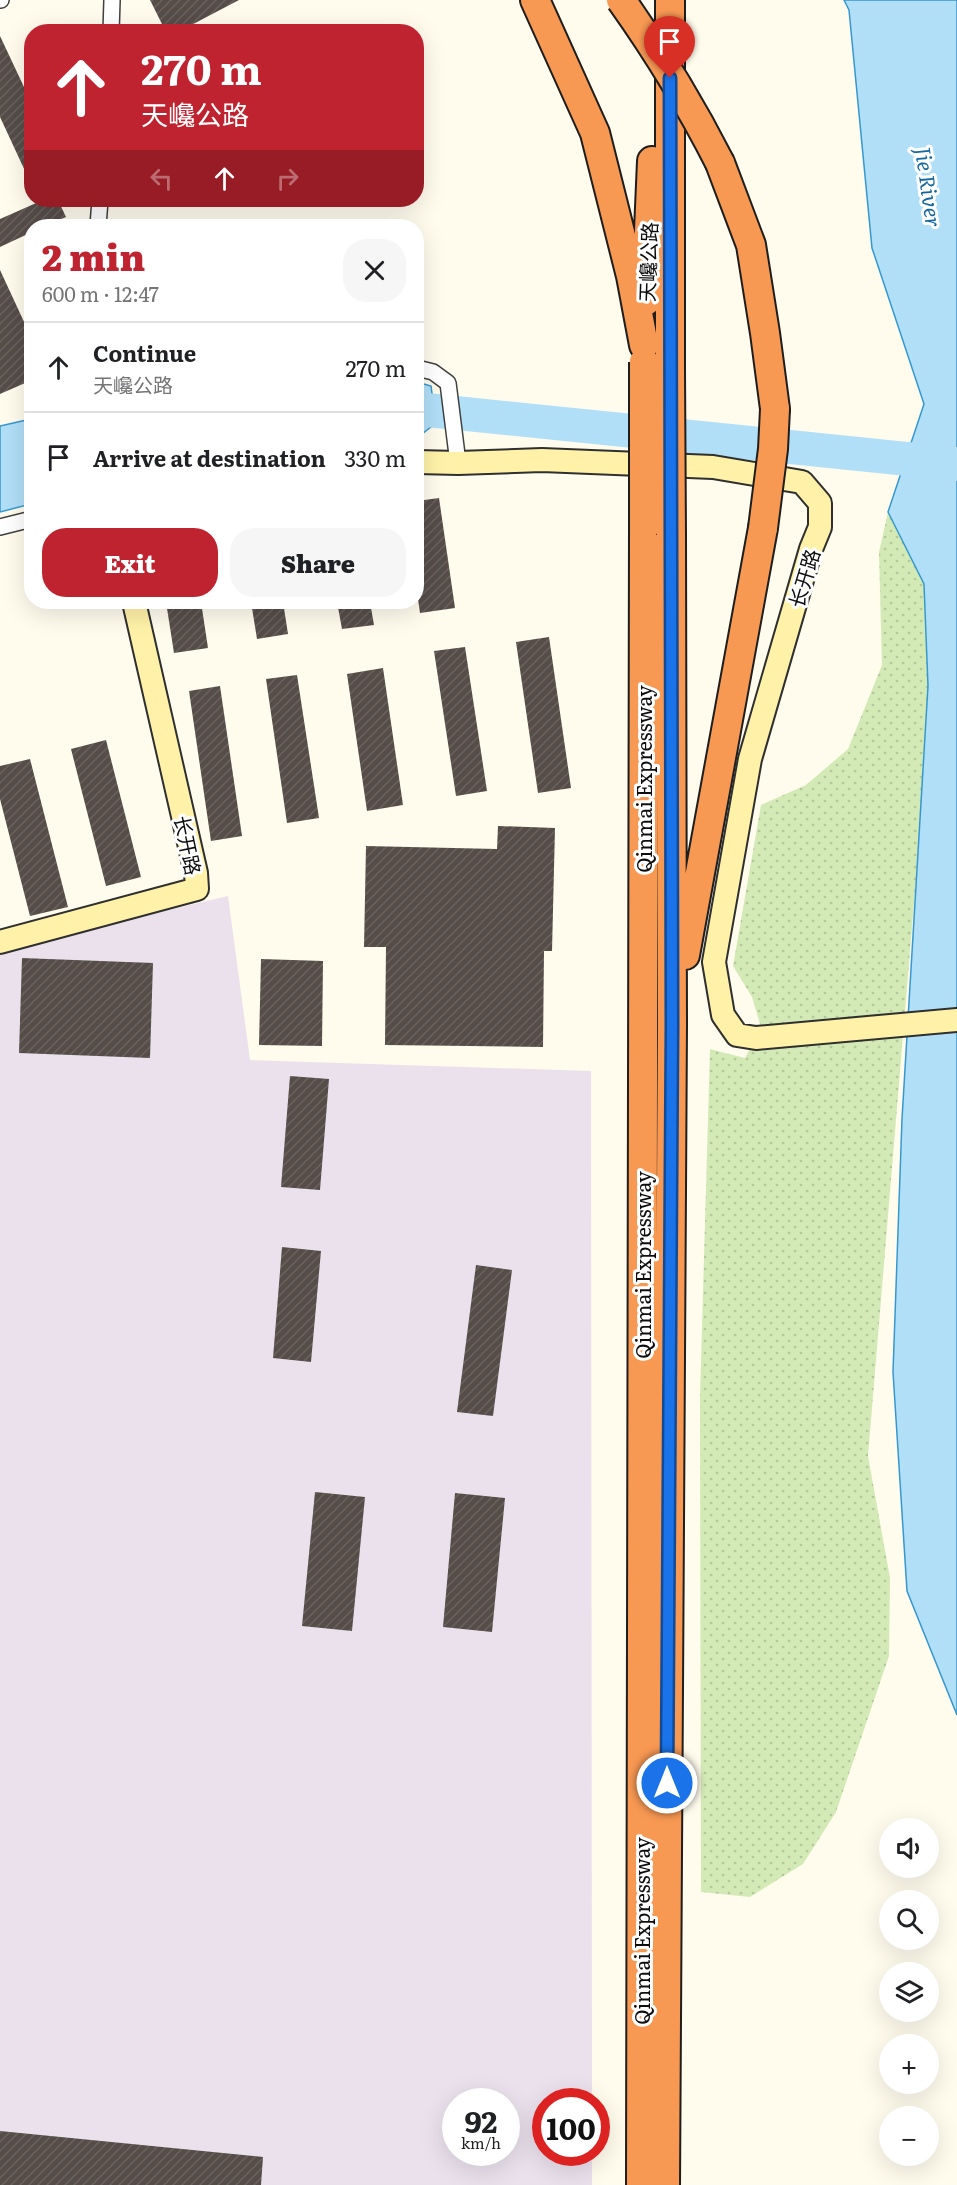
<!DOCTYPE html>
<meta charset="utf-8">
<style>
body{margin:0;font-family:Literata,"Noto Sans SC",serif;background:#f6f6f6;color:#202124;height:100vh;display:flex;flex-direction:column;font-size:22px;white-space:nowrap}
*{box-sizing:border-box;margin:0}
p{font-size:20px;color:#757577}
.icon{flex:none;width:33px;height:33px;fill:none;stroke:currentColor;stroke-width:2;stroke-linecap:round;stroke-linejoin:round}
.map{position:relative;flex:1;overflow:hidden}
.drawer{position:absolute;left:24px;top:219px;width:400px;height:390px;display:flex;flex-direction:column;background:#fff;border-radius:24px;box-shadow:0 6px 24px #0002}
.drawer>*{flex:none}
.top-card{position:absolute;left:24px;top:24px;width:400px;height:183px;border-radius:24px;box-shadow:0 6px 24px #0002;background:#bf2330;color:#fff;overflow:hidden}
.buttons{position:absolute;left:879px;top:1818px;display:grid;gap:12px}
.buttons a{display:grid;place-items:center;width:60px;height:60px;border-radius:50%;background:#fff;box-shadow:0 6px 24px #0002;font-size:30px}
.speed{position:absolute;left:442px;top:2088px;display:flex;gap:12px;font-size:30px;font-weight:700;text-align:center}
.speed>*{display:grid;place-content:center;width:78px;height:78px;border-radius:50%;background:#fff;box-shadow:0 6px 24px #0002;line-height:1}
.speed small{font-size:15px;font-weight:400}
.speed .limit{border:9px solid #d22;background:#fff;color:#111}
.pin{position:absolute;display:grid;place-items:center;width:51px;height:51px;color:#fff;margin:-62px -26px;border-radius:50% 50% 50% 0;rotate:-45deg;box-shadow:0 0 6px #0007}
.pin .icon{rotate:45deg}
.me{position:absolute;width:66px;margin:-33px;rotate:0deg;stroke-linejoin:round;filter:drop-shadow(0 0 4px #0008)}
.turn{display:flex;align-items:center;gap:21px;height:126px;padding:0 18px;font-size:27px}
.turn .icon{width:78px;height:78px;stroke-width:2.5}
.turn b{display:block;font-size:42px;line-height:51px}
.lanes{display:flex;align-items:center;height:57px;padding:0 18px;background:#0003;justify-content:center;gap:30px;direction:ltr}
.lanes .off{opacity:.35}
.round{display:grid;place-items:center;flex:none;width:63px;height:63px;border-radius:24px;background:#f6f6f6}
.overview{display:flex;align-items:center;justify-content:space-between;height:102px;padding:0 18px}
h1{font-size:36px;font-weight:800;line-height:45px;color:#bf2330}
.action{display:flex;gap:12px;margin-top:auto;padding:12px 18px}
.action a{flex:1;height:69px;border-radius:24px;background:#bf2330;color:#fff;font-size:24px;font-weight:800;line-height:69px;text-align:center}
.action a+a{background:#f6f6f6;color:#202124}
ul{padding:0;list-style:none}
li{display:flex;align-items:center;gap:18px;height:90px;padding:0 18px;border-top:2px solid #e0e0e0}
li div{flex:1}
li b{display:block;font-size:22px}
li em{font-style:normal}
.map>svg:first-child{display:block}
</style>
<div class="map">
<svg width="957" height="2185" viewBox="0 0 957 2185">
<defs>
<pattern id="green-dots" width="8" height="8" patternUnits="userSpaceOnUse" patternTransform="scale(1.5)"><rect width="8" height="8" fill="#d3eab6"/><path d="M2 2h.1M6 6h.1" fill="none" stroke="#b4c89b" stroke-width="1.8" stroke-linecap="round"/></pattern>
<pattern id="building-hatch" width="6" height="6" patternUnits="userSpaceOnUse" patternTransform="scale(1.5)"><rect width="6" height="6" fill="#564d49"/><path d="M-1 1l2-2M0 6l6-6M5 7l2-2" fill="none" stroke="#69625f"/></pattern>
</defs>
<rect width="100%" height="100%" fill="#fffbed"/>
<path fill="#eae1ec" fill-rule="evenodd" d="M228,896L250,1060L591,1071L592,2101L546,2102V2152L592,2153V2185H0V950ZM456,2102H507V2152H456Z"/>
<path fill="url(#green-dots)" d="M888,512L924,584L928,686L920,831L868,1456L890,1578L889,1656L836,1812L803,1864L750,1897L701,1892L700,1397L710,1049L745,1058L761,1027L752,997L733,966L761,805L806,785L848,749L882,665L879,552Z"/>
<path fill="#b1dff7" stroke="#3698cf" stroke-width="1.5" d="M844,0H957V1715L907,1591L893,1372L902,1119L928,686L924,584L888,512L924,404L872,248L849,10Z
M417,382L431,386L436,423L417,438Z
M31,419V504L0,512V426Z"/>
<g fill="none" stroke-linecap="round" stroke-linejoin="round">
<path stroke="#b1dff7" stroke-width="34" d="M417,409L957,464"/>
</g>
<path fill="url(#building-hatch)" d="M150,0H239L178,32H166Z
M0,36L32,104V186L0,117Z
M43,200H58L66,217L44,226H32V232L0,247V219Z
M0,270L32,339V380L0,394Z
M439,498L455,608L420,613L417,592V501Z
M166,602H201L208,648L174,653Z
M251,602H283L288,634L257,639Z
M337,602H370L374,625L342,629Z
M549,637L571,788L538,793L516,642Z
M465,647L487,791L456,796L434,651Z
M383,668L403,805L367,811L347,674Z
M297,675L319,818L287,823L266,679Z
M220,686L242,836L211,841L189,691Z
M106,740L141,877L106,886L71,749Z
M30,759L68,907L30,916L0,799V766Z
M498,826L555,828L552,951H544L543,1047L385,1045L386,947H364L366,846L497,849Z
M22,958L153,963L150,1058L19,1053Z
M261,959L323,961L322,1046L259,1045Z
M290,1076L329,1079L320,1190L281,1187Z
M282,1247L321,1251L311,1362L273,1358Z
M476,1265L512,1270L493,1416L457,1412Z
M315,1492L365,1497L352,1631L302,1626Z
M455,1493L505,1498L492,1632L443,1627Z
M0,2131L263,2157L261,2185H0Z"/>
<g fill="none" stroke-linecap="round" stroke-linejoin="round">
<g stroke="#404040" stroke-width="18">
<path id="street" d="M0,0H1
M111,32L112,0
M98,226L100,200
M417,368L433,372L448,383L458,463
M0,527L32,519"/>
</g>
<g stroke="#2f2f2f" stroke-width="26">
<path id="secondary" d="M417,462L458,463L542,460L713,467L802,482L820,503V527L811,549L750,759L714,962L723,1015L737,1035L756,1038L957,1020
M0,942L197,889L196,873L134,602"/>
</g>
<g stroke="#1e1e1e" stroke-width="32">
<path id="highway" d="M535,0L595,133L631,276L644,345
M670,0V369
M720,163L751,245L765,333L775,409
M646,301L652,161
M685,955L763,528
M641,2185L644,528
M665,2185L672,1025L671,535"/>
</g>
<use href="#street" stroke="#fff" stroke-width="15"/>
<use href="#secondary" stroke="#fff2a8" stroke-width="22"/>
<use href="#highway" stroke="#f79853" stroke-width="28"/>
<g stroke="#1e1e1e" stroke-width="32" stroke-linecap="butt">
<path id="highway-bridge" d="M621,0C658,52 691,106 720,163
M670,369L671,535
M644,528V362
M763,528L773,449L775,409"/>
</g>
<use href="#highway-bridge" stroke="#f79853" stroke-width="28"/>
</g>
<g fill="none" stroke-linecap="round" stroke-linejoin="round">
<g stroke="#114b97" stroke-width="15">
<path id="route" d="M667,1783L672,1025L670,78"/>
</g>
<use href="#route" stroke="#1a73e8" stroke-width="10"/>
</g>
<g text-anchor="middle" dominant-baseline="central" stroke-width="6" stroke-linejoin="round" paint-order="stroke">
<g font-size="20" fill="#0d0d0d" stroke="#fff">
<text transform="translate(647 262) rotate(-88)">天巉公路</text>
<text transform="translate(803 578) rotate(-73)">长开路</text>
<text transform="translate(643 779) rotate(-90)">Qinmai Expressway</text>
<text transform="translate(189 845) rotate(78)">长开路</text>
<text transform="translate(642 1265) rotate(-90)">Qinmai Expressway</text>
<text transform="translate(641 1931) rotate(-90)">Qinmai Expressway</text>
</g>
<g font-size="21" font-style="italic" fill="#1468a0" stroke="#fff">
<text transform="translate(930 187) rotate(82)">Jie River</text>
</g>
</g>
</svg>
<div class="buttons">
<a><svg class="icon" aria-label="sound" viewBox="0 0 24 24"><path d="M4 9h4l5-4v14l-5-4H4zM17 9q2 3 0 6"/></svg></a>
<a><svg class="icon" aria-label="search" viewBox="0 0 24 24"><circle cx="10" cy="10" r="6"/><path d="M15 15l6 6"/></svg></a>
<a><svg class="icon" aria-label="layers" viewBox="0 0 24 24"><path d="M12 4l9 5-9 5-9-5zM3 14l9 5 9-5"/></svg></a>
<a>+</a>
<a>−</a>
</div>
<div class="speed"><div>92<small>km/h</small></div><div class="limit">100</div></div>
<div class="pin" style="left:670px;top:78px;background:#d93025"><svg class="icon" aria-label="arrive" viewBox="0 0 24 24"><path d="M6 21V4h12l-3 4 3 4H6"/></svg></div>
<svg class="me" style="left:667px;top:1783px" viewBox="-20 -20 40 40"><circle r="17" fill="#1a73e8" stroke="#fff" stroke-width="3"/><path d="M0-11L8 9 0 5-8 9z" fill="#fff"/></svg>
<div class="top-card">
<div class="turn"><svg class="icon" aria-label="ahead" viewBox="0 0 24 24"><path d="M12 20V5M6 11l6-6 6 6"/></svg><div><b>270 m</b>天巉公路</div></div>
<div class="lanes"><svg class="icon off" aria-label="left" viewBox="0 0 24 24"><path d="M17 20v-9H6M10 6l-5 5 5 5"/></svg><svg class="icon" aria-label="ahead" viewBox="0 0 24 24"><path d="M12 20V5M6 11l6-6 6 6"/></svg><svg class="icon off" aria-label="right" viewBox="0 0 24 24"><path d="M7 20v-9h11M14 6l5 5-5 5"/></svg></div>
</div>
<section class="drawer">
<div class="overview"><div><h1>2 min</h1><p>600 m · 12:47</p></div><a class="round"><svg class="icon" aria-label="close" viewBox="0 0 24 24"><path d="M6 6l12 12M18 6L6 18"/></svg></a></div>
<ul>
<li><svg class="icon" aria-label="ahead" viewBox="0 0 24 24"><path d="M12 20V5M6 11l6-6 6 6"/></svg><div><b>Continue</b><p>天巉公路</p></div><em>270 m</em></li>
<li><svg class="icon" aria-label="arrive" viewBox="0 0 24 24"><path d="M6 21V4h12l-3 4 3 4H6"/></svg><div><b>Arrive at destination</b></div><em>330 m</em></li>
</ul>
<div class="action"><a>Exit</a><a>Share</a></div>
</section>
</div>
